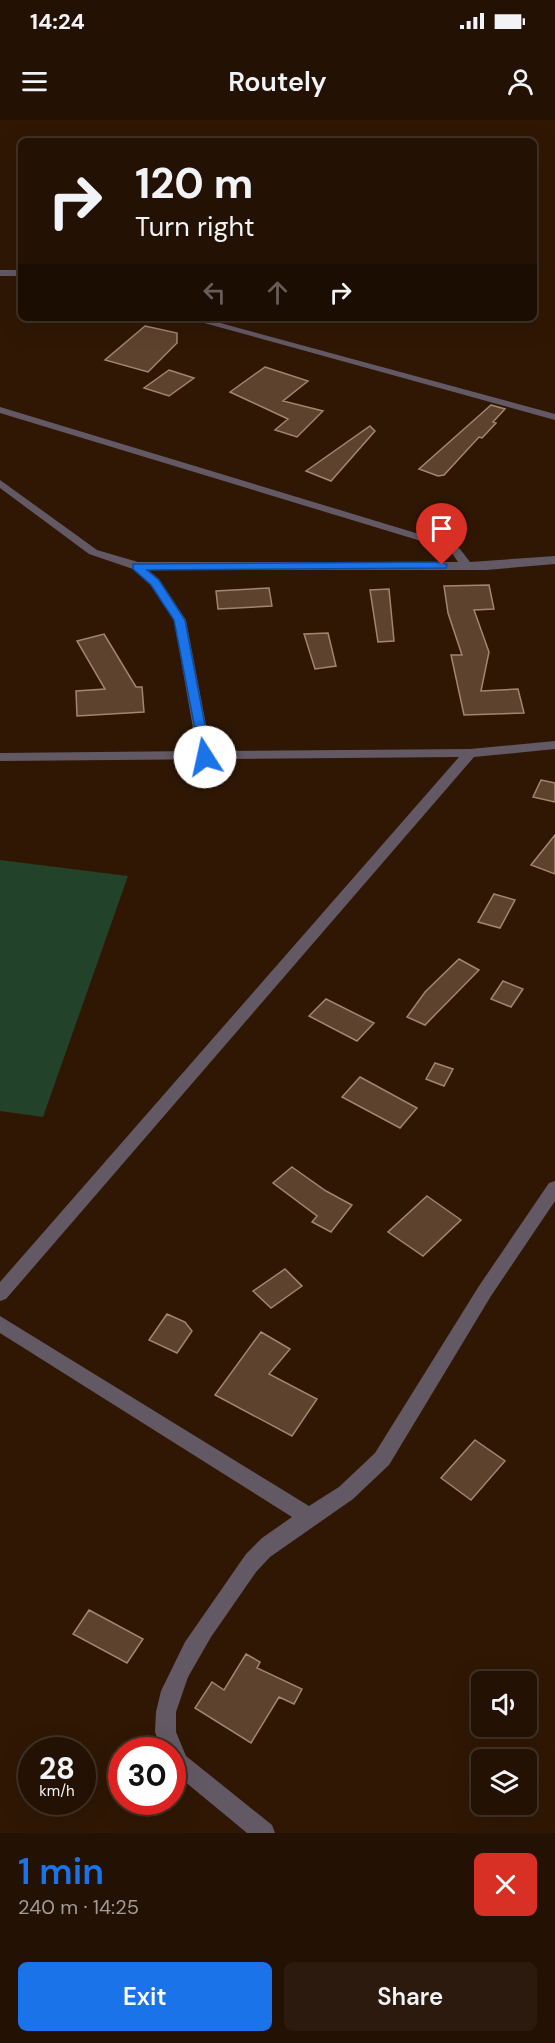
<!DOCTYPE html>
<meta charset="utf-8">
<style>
body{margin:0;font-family:"DM Sans",sans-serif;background:#2b1a0d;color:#f1f3f6;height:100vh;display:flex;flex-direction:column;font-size:22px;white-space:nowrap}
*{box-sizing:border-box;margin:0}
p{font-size:20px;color:#a39d9a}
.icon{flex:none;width:33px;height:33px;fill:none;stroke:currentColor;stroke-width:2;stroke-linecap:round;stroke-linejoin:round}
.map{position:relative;height:1713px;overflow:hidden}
.panel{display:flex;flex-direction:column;background:#231103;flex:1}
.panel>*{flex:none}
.hud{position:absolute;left:18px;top:18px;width:519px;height:183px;border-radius:9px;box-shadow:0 6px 24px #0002,0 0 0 2px #403125;background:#231103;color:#f1f3f6;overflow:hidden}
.buttons{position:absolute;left:471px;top:1551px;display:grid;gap:12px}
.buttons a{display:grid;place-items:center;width:66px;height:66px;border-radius:9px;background:#231103;box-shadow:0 6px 24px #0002,0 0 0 2px #403125;font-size:30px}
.speed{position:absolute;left:18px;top:1617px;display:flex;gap:12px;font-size:30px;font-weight:700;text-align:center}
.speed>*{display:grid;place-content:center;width:78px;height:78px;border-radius:50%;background:#231103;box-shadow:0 6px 24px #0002,0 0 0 2px #403125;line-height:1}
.speed small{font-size:15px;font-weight:400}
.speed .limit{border:9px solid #d22;background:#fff;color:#111}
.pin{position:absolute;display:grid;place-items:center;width:51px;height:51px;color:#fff;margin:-62px -26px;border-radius:50% 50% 50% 0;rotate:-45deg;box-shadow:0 0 6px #0007}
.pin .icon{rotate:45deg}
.me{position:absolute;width:66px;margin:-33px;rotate:350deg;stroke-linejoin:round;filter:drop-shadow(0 0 4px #0008)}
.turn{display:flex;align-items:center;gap:21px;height:126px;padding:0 18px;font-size:27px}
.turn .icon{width:78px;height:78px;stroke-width:2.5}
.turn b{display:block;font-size:42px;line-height:51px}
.lanes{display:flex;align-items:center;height:57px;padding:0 18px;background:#0003;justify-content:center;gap:30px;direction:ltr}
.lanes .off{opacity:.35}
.round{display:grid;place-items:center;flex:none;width:63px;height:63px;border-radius:9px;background:#2b1a0d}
.head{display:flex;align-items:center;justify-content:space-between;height:102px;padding:0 18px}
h1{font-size:36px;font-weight:600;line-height:45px;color:#1a73e8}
.button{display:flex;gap:12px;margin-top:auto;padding:12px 18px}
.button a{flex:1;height:69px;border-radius:9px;background:#1a73e8;color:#fff;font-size:24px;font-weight:600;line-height:69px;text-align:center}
.button a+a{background:#2b1a0d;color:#f1f3f6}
.status{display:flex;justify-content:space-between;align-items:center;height:42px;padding:0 30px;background:#231103;direction:ltr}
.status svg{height:16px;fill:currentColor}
header{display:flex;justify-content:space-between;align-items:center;height:78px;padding:0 18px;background:#231103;font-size:27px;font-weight:600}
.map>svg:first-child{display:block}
</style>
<div class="status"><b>14:24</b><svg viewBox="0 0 49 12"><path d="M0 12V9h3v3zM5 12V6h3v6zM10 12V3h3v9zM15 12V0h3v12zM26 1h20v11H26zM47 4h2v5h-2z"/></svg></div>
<header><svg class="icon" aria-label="menu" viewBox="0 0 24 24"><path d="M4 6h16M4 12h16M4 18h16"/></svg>Routely<svg class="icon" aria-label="person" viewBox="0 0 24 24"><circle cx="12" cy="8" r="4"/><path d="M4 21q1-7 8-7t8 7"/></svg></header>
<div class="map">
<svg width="555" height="1713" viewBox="0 0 555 1713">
<rect width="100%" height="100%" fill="#2f1704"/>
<path fill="#23422a" d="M0,740L128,756L43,997L0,991Z"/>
<path fill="#5d422e" stroke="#a4856f" stroke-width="1.5" d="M145,206L177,213V223L148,252L105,240Z
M265,247L308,261L283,281L323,291L297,317L275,310L288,299L230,272Z
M169,250L194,258L169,276L144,268Z
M491,285L505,289L493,302L496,303L482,318L479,317L444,355L438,356L419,349Z
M370,306L375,311L331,361L306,351Z
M489,465L494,489L474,490L489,532L481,571L518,569L524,593L464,595L451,535H462L448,493L444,466Z
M269,468L272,486L218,489L216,471Z
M389,469L394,521L378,522L370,470Z
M328,513L336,546L315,549L304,514Z
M104,514L136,567H142L144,592L77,596L76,571L105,569L77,521Z
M541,660L555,663V682L533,677Z
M555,715V754L531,745Z
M494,774L515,780L500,808L478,802Z
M459,839L479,850L425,905L407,897L425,872Z
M503,861L523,869L511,887L491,879Z
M326,879L374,903L357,921L309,896Z
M435,943L453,949L444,966L426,959Z
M360,957L417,988L400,1008L342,977Z
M292,1047L326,1071L352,1085L331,1112L312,1102L317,1096L273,1063Z
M427,1076L461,1100L423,1136L388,1112Z
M285,1149L302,1166L271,1188L253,1171Z
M167,1194L185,1202L192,1211L177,1233L149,1220Z
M261,1212L290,1229L269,1254L317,1279L292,1316L215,1275Z
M475,1320L505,1341L471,1380L441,1358Z
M89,1490L143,1519L127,1543L73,1514Z
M246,1534L260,1542L257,1548L302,1569L294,1584L279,1577L251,1623L195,1588L212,1562L224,1570Z"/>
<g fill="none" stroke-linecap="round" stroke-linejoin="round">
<path fill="#635965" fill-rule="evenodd" d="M0,150H21V156H0Z
M186,198H202L555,294V300Z
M0,287L452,424L460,429L470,442L555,436V444L486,450H148L159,459L186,500L211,631L470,629L555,621V629L474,637L6,1179L0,1181V1162L459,637L0,641V633L197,631L174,500L151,464L133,449L89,434L0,368V360L97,430L138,442H458L452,433L444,428L0,293Z
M555,1061V1081L491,1176L389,1345L353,1379L270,1437L256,1452L211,1517L188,1557L176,1592V1612L186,1636L272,1705L275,1713H247L172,1651V1630H162L155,1612L156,1592L161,1571L185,1522L246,1434L262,1418L292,1397L0,1213V1196L309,1386L339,1367L375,1333L479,1166L549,1063Z"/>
</g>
<path fill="#1a73e8" stroke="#114b97" stroke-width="1.5" d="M442,442L447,445L446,448L147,450L159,460L185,500L211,637L210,640H201L174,500L151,465L133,449V444Z"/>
</svg>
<div class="buttons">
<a><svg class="icon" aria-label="sound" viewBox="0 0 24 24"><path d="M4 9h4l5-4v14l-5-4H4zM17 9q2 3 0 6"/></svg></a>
<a><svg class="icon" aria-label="layers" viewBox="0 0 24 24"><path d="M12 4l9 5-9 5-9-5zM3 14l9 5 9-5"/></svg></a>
</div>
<div class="speed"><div>28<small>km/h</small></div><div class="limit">30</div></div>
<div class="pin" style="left:442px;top:445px;background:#d93025"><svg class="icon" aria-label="arrive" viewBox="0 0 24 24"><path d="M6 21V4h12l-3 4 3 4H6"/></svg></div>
<svg class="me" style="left:205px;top:637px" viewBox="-20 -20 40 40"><circle r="19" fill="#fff"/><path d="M0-13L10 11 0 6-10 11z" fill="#1a73e8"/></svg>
<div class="hud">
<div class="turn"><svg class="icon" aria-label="right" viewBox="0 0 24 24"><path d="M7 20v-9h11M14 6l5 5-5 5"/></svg><div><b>120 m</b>Turn right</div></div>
<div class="lanes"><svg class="icon off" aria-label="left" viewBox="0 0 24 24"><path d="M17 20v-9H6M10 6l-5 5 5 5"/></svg><svg class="icon off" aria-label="ahead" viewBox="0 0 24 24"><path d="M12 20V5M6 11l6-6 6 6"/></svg><svg class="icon" aria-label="right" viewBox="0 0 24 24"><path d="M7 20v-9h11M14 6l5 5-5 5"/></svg></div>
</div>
</div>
<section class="panel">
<div class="head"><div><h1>1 min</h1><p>240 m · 14:25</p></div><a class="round" style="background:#d93025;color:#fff"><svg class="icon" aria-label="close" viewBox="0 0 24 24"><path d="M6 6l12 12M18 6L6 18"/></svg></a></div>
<div class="button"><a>Exit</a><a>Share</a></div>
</section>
